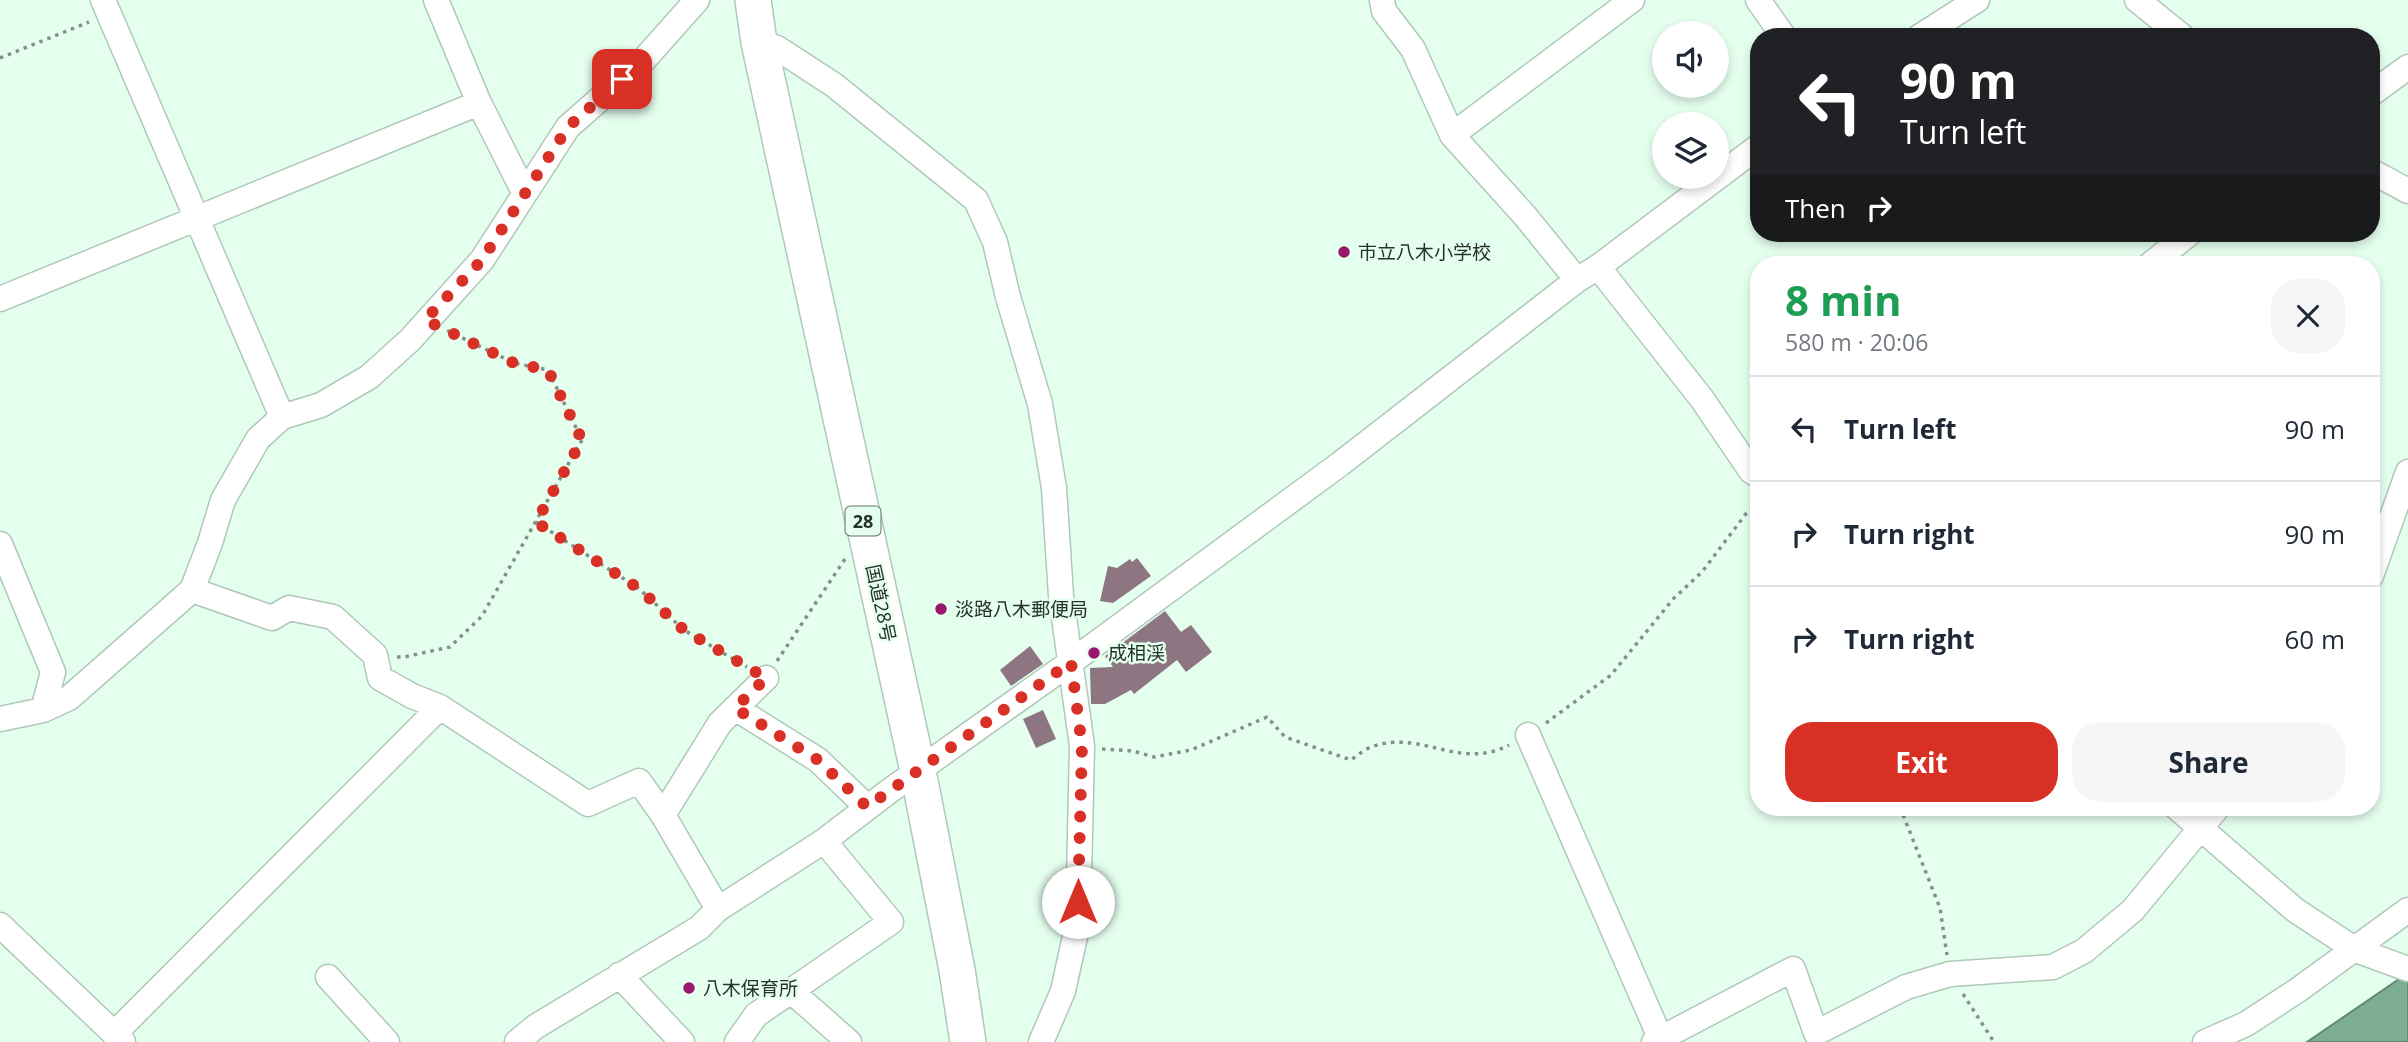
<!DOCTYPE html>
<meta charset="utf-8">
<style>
body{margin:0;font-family:"Open Sans","Noto Sans JP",sans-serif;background:#f6f6f7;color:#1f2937;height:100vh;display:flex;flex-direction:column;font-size:26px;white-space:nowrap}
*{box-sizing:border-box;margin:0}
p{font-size:23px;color:#747a83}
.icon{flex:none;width:38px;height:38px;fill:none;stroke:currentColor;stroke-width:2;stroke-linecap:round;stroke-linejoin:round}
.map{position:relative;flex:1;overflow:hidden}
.side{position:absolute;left:1750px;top:256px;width:630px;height:560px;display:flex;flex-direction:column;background:#fff;border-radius:28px;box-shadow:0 4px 10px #0003}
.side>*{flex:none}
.guide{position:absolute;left:1750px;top:28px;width:630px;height:214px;border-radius:28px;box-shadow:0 4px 10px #0003;background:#202124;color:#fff;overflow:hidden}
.fabs{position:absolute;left:1652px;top:21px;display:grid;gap:14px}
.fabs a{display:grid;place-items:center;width:77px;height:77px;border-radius:50%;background:#fff;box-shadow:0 4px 10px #0003;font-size:35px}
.pin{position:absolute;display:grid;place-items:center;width:60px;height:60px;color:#fff;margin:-30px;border-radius:14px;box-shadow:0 4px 10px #0006}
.me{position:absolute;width:77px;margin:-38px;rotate:0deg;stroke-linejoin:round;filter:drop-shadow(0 0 5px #0008)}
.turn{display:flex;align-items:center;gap:24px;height:147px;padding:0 35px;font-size:32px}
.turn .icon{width:91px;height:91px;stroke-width:2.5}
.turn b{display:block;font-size:49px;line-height:60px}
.then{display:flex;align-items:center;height:66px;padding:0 35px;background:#0003;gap:14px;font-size:26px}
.round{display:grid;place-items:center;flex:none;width:74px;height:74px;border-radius:28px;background:#f6f6f7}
.headline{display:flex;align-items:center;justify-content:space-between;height:119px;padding:0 35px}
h1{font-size:42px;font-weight:700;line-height:52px;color:#1e9e55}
.primary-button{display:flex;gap:14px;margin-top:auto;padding:14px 35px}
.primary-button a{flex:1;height:80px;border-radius:28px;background:#d93025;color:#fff;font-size:28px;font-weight:700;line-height:80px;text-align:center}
.primary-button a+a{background:#f6f6f7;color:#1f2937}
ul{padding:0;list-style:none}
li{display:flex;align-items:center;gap:21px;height:105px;padding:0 35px;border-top:2px solid #e0e1e3}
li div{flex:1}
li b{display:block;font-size:26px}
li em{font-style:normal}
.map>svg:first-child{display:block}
</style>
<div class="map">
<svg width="2408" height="1042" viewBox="0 0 2408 1042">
<rect width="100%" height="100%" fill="#e5ffef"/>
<path fill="#7dae91" stroke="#648973" stroke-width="2" d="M2408,973V1042H2307Z"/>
<path fill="#8d7682" d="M1137,558L1151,576L1113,603L1100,601L1108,566L1117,568L1130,559L1132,562Z
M1165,611L1181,632L1191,625L1212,652L1186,672L1177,660L1134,694L1131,690L1105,704H1091L1090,668L1113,667L1105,656Z
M1030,646L1043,664L1011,686L1000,670Z
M1043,710L1056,739L1036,748L1023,719Z"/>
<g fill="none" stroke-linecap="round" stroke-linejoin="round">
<g stroke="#b0c8b9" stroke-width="27">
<path id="minor" d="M103,0L282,417
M436,0L479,103L524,192
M1382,0L1384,11L1413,49L1452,135L1526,217L1577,280
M1758,0L1784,37
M2137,0L2183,37
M1919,37L1977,0
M759,42L777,48L834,85L976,200L995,242L1008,297L1040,404L1054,488L1061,596L1082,746L1078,923L1063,991L1041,1042
M2371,94L2408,67
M1452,135L1632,0
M2371,171L2408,191
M2151,264L2190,233
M1598,267L1702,399L1751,471L1759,476
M0,299L479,103
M0,544L53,672L43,710
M2371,576L2408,472
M192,590L272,618L289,608L333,617L375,655L380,678L412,696L440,707L588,804L639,781L663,815L718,909
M735,708L818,760L867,807
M0,719L43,710L69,698L192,590L210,543L223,500L258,439L282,417L321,405L369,377L410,340L482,260L568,127L641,63L697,0
M1528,735L1662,1042
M2176,807L2295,910L2356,950L2408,969
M663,815L720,723L766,678
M0,925L123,1042
M619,975L682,1042
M328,977L387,1042
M791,991L849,1042
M114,1034L440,707
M517,1042L535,1027L699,928L718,909L824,841L888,792L1071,662L1340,464L1577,280L1598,267L1759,146
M737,1042L756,1015L891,922L824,841
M1654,1042L1793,969L1816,1033L1906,987L1950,974L2053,967L2084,951L2133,910L2218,807
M2205,1042L2246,1024L2298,990L2408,910"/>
</g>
<g stroke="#b0c8b9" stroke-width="38">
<path id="highway" d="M753,0L759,42L918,771L957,970L968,1042"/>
</g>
<path stroke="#819388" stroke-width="3.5" stroke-dasharray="3.5 5" stroke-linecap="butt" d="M0,58L89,22
M536,522L638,588L684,630L747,667
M397,657H404L450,647L482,616L582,440L548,370L514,363L446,330
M777,661L845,559
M1546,723L1611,675L1674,598L1702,572L1748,511L1759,504L1757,497
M1102,749L1133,751L1154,757L1191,750L1267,717L1285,737L1351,760C1358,755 1366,748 1374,746C1423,730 1459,771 1509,745
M1900,807L1940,908L1947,955
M1963,994L1994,1042"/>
<use href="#minor" stroke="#fff" stroke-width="24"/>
<use href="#highway" stroke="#fff" stroke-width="35"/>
</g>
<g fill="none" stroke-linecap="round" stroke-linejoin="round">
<path stroke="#d93025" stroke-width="12" stroke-dasharray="0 21.6" d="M622,79L568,127L482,260L425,320L514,363L548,370L582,440L536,522L638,588L684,630L766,678L735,708L818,760L867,807L1071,662L1082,746L1078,902"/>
</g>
<g fill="#99186d" stroke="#e5ffef" stroke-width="2.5">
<circle cx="1344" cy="252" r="7"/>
<circle cx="941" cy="609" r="7"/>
<circle cx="1094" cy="653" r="7"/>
<circle cx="689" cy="988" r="7"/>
</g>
<g text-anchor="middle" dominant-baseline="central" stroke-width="5" stroke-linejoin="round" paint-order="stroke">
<rect fill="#e5ffef" stroke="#617066" stroke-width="2" x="845.5" y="506.5" width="35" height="29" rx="5"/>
<g font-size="18" font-weight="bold" fill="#28322c">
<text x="863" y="521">28</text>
</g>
<g font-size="19" fill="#28322c" stroke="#e5ffef" text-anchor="start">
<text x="1358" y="252">市立八木小学校</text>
<text x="955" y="609">淡路八木郵便局</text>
<text x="1108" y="653">成相渓</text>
<text x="703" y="988">八木保育所</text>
</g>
<g font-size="19" fill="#28322c" stroke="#e5ffef">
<text transform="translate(881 603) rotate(78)">国道28号</text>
</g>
</g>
</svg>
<div class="fabs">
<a><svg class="icon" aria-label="sound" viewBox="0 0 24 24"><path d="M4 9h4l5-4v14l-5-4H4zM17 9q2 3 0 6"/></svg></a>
<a><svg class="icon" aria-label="layers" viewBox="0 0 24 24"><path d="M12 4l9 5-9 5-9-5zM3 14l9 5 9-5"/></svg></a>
</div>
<div class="pin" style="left:622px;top:79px;background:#d93025"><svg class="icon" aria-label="arrive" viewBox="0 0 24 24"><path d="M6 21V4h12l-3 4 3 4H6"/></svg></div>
<svg class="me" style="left:1078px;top:902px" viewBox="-20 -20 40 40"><circle r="19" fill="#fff"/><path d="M0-13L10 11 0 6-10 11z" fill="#d93025"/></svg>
<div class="guide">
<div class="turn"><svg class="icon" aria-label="left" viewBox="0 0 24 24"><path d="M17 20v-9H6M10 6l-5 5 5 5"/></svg><div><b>90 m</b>Turn left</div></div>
<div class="then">Then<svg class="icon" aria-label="right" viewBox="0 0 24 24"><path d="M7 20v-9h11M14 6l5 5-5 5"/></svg></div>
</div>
<section class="side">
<div class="headline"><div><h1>8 min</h1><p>580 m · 20:06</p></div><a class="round"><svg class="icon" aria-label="close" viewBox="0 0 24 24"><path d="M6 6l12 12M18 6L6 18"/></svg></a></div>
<ul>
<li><svg class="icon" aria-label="left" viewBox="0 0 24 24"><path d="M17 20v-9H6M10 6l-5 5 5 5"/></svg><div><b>Turn left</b></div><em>90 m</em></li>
<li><svg class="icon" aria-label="right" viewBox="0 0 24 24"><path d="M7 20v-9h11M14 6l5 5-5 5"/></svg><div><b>Turn right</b></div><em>90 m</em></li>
<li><svg class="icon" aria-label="right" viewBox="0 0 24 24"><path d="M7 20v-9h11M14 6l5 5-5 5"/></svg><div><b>Turn right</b></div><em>60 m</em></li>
</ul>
<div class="primary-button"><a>Exit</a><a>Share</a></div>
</section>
</div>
